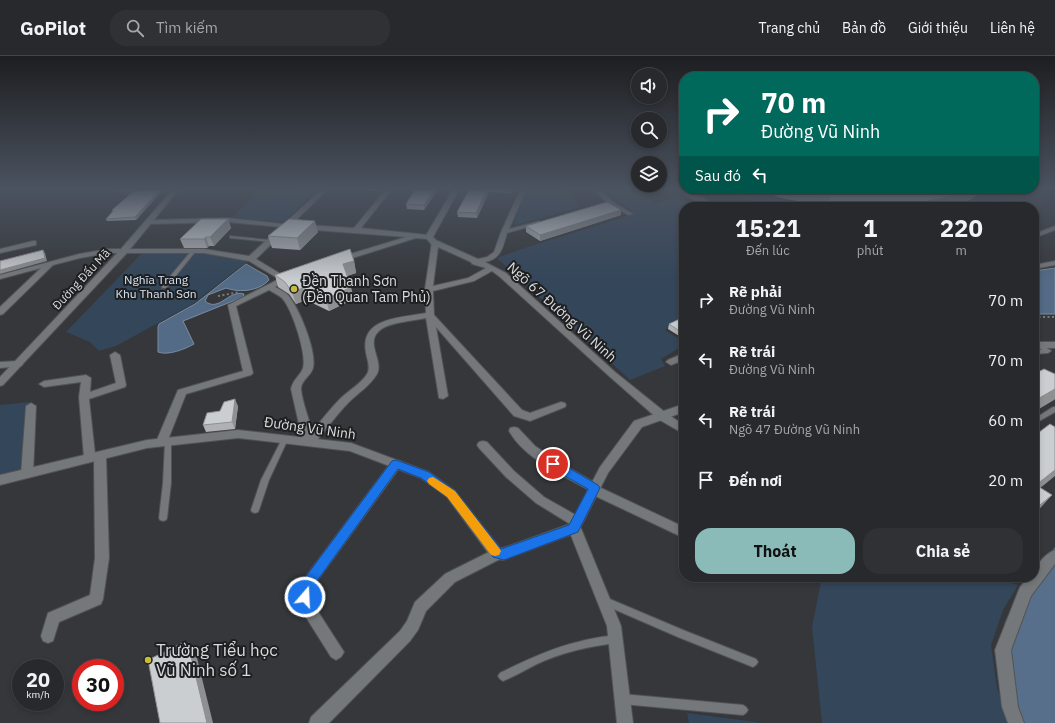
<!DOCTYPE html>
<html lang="vi">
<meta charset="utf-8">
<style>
body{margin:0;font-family:"IBM Plex Sans",sans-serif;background:#303134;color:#f1f3f6;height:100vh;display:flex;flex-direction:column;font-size:15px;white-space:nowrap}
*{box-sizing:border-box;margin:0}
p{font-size:13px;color:#a5a6a9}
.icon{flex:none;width:22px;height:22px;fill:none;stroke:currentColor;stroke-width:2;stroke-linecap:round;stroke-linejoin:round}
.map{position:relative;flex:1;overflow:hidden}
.drawer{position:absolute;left:679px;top:146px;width:360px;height:380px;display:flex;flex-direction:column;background:#28292c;border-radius:16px;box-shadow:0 2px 6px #0003,0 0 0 1px #444548}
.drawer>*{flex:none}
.top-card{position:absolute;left:679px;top:16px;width:360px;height:122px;border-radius:16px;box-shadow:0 2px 6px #0003,0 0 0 1px #444548;background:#00695c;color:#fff;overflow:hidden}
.controls{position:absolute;left:631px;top:12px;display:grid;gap:8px}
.controls a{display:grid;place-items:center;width:36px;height:36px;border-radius:50%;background:#28292c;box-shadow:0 2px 6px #0003,0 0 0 1px #444548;font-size:20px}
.speed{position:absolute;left:12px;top:603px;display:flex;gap:8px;font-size:20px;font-weight:700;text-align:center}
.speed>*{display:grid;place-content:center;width:52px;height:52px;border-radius:50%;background:#28292c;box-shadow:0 2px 6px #0003,0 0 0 1px #444548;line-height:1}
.speed small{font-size:10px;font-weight:400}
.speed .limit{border:6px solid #d22;background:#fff;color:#111}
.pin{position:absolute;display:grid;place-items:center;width:34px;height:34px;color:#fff;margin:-17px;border:2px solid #fff;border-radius:50%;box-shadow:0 1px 4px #0007}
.me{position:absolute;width:44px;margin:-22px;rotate:19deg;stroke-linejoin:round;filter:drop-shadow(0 0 3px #0008)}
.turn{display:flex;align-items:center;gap:14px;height:84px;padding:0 16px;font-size:18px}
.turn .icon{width:52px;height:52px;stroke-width:2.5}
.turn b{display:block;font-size:28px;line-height:34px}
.then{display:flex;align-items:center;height:38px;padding:0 16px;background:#0003;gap:8px;font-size:15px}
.eta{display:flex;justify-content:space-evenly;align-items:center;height:68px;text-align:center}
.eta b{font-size:24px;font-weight:700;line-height:28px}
.action{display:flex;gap:8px;margin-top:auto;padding:8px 16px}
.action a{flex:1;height:46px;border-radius:16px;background:#8bbbb9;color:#111;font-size:16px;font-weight:700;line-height:46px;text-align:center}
.action a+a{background:#303134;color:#f1f3f6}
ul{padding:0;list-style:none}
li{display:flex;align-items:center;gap:12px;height:60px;padding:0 16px}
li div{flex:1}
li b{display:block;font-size:15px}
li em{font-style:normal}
header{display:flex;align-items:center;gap:24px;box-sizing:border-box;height:56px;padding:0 20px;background:#28292c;border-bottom:1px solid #444548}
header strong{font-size:19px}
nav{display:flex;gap:22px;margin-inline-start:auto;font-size:14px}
.search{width:280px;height:36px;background:#303134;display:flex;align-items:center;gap:10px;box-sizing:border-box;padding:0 14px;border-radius:16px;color:#a5a6a9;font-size:15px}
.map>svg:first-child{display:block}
</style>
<header>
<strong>GoPilot</strong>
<div class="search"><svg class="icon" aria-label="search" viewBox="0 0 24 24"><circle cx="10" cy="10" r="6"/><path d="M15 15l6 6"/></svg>Tìm kiếm</div>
<nav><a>Trang chủ</a><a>Bản đồ</a><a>Giới thiệu</a><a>Liên hệ</a></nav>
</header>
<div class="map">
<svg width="1055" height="667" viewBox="0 0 1055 667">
<rect width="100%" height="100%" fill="#35373a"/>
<path fill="#34465a" d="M264,132L312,135L313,138L284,165L278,166L232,161Z
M527,133L567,135L580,151L516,169L514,167Z
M631,133L639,139L656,148L674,141L698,151H684V264L665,274L684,286V289L661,303L665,310L630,324L497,202L521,193L635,158L604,135Z
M721,133H744L762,139L808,151H768Z
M973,133H1015L1018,141L1010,148L977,139Z
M975,140L1007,149L1005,151H948L969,144Z
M204,195L251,203L191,249L116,290L99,295L90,286L66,276L142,197Z
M29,346L20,417L0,421V349Z
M822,521H994L1018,529L1003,554L991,589L997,632L1010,667H822L812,571Z
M687,657L763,667H689Z"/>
<path fill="#576f8a" d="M1055,491V667H1013L997,599L1005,566L1021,532L1034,521V516Z"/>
<path fill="#536b86" stroke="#7b8ca0" d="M246,208L267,220L269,224C259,235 240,237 226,232L208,239L205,245C219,257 229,233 244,238L243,241L183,265L194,288C185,293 168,300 158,296V271L159,268L195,248Z
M1055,212V258H1034V215Z"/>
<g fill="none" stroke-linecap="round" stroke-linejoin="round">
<g stroke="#515355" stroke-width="2">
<path id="service" d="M230,180L270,184L272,185L270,186L231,182H230Z
M192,194L196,195L166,232H162V230Z
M1038,287L1050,294L1051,295L1048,297L1034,298V294H1042L1035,289Z
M1053,351H1055V356L1034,368V363Z
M283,381H287L288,383L269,424L259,454L258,456L255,457L252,456L251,454L261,424Z
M166,384H170L171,386V427L167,462L166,464L163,465L160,464L159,462L163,427L165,386Z
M605,541L683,574L756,603L758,606L756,609L753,611L678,581L602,548L601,545L602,542Z
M616,579L619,580L620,583L619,586L616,587C592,590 568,595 546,604C531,610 518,619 503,625L500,623L498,620L500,617C540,597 571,584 616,579Z
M622,638L743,649L746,651L748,654L746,657L743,659L622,648L619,646L617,643L619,640Z"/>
</g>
<g stroke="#515355" stroke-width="2">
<path id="minor" d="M121,132H168L165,134L119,136L116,134Z
M290,132H329L292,168L354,172L387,132H393L361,172L429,179L433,181L429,183L416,182L340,206L336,204L337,202L406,181L288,172L256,203L289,223L275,231C279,233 285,236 288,239C299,252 317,295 313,312C311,320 301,324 301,333C302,345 309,363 312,375C321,365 330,353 340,343C349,334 361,328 367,318C371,312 367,303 366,297C359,261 401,262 426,257L425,233L432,185H438L478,203L487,201L494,196L501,176L521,132H527L509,173L539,165L542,167L507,177C503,191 501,203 485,206L506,217L615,316L666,357L684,369V378L658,363L609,320L500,221L492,215L474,225L433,235L434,259L522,354L530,357L561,346L565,347L566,349L565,351L530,365L514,360L436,271L448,340L443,343L439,342L426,262C414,265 388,266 379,275C365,287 384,305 377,318C370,330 358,337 349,346C336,359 325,375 313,389H305L303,386L291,333C293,323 301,319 303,312C307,298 292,253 282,242C278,239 273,236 269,234L236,250L253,317L251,319L186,338L166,389H158L156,386L178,334L243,315L228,249L279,223L249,205L204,197H108L80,202L53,209L3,258L0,259V251L41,212L0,223V219L79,198L108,193H204L249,200L281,171L228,166L148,168L145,166L148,164L228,162L284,168L320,135L293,134ZM438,191L471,206L472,208L486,212L468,222L433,230Z
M591,132H598L613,146L633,158L628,159L609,148Z
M33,185H36V189L0,197V193Z
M1055,205V209L1034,213V209Z
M115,296L120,299L126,329L125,331L89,343L95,398L100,396L104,397L106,400L109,502L103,543L101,548L59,566L53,585L48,587L43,585L41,580L48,557L90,539L95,502L94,404L90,406L86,405L84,402L79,341L81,326L44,331L39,328L44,325L86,319L91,322L90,336L116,327L110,299Z
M684,297V304L671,309L666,306L668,304Z
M18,305L21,306L23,308L21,310L0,312V306Z
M31,347L36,350L33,418L31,421L27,422L23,421L21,418L26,350Z
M514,371L518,372L535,390L557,405L599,429L601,432L684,471V482L589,437L587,433C561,418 525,403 509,375L510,372Z
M483,385L487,386L514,415L544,441L581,462L583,466L580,470L621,570L633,667H617L607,570L568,472L570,468L536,447L506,421L479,392L477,389L479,386Z
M396,404L400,405L402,408L400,411L314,529L312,541L317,554L344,596L341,601L336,604L331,601L304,558L298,541L301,527L392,405Z
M497,492L502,494L504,498L502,502L455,526L426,555L418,574L410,585L329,667H309L311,661L400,575L407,565L415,546L445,518Z
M1055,494V508L1031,540L1011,594L1018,651L1024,667H1008L1002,651L995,594L1020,531L1029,521H1034C1034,510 1045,498 1055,494Z"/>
</g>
<g stroke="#515355" stroke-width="2">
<path id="tertiary" d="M174,132H180L126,198L3,329L0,330V321L120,194Z
M454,132H460L433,181L439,187L438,189H432L425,181Z
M676,132H683L720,151C706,151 687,142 676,132Z
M1055,170V174L1034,182V178Z
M1034,286H1055V292H1034Z
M684,348V356L642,371L608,417L578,476L503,504L492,502L447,441L421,422L350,395L238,382L147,392L0,429V419L147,384L238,374L351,387L429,416L455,435L500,492H503L570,468L600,411L634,365Z"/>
</g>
<path stroke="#787a7c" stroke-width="2" stroke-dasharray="2 2.5" stroke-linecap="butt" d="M218,240L240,236
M1034,261H1055"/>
<use href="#service" fill="#75787b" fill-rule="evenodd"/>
<use href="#minor" fill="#75787b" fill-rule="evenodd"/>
<use href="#tertiary" fill="#75787b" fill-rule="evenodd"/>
</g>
<path fill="#afb1b4" d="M338,132H380L378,135Z
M416,132H439L424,154L407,153L406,148Z
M470,132H512L510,137L489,136L477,162L458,161L457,156Z
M539,132H569L568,135Z
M754,133H986L969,144L961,147L943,151H826L782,142Z
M160,134L161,136L136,164L107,165L106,163L113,156L112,154Z
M621,159L540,185L526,176V170Z
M228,163L231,172L214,190H209L207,192H184L180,183Z
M318,176L300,194L272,192L268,180Z
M354,205L356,217L347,220L354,243L329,255L306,244L296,248L289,238L278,231L275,219Z
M684,261V283L668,273L669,268Z
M1034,270L1038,273L1034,279Z
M238,350L235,373L206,376L203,369L220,355Z"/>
<path fill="#8e9092" d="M435,132H439L424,154V149Z
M488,132H489V136L477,162L476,157Z
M605,132H627L605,134Z
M976,133H986L969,144L961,147L943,151H917L919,147Z
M160,134L161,136L136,164L135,161Z
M621,154V159L540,185V179Z
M228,163L231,172L214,190L210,181Z
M315,165L318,176L300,194L297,182Z
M206,181L209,190L207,192L204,183Z
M43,194L45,197L47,205L0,218V214Z
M354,205L356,217L346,220L343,208Z
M351,231L354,243L329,255L326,243Z
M303,232L306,244L296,248L292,236Z
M1055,333V343L1054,344L1034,356V345Z
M235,343L238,350L235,373L232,366Z
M1055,414V420L1034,437L1036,429Z
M1052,439L1034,459V454Z
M182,587L190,596L184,595Z
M189,592L197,602L213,667H207Z"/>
<path fill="#cbced1" stroke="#8e9092" d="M416,132H435L424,149L406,148Z
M470,132H488L476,157L457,156Z
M792,133H976L966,137L919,147L925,151H826L829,140Z
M160,134L135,161L106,163L114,154H112L134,135Z
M607,146L621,154L540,179L526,170Z
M201,163H228L210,181H206L204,183H180Z
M289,163L315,165L297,182L268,180Z
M350,193L354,205L343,208L351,231L326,243L303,232L292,236L285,226L275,219Z
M43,194L45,202L0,214V205Z
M684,261V278L669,268Z
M1034,270L1038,273L1034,274Z
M1034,312L1040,315L1044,313L1055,318V333L1034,345Z
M235,343L232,366L203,369L207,357L220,355L224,346Z
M1050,368L1055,371V414L1036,429L1052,439L1034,454V380Z
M182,587L184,595L189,592L207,667H160L148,604Z"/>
<linearGradient id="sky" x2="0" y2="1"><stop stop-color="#1d1e20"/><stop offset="0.59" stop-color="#4b5360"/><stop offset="1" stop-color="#4b5360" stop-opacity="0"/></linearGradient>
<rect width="1055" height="225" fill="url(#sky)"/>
<path fill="#1a73e8" stroke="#114b97" d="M396,404L429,416L455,435L501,493L569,469L588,433L549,411L548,408L549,405H557L598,429L600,432L578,476L504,504L493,501L447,441L421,422L398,413L314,529L310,545L305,547L300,545L299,541L304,523L392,405Z"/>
<path fill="#f59e0b" d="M433,421L455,435L499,492L501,495L499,499L495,500L491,499L447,441L429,428L427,425L429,422Z"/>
<g fill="#c5bc3d" stroke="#1e1f20" stroke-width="1.5">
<circle cx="294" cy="233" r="4"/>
<circle cx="148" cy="604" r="4"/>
</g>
<g text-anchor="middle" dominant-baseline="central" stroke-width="4" stroke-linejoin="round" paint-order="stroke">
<g font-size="12" fill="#d8dadb" stroke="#1e1f20">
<text transform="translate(81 223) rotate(-47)">Đường Đấu Mã</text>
</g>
<g font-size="12" fill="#d3e4f8" stroke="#1e1f20">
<text x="156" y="223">Nghĩa Trang<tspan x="156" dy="14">Khu Thanh Sơn</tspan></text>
</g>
<g font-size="14" fill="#d8dadb" stroke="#1e1f20" text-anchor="start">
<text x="302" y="225">Đền Thanh Sơn<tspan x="302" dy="16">(Đền Quan Tam Phủ)</tspan></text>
</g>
<g font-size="14" fill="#d8dadb" stroke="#1e1f20">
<text transform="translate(562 256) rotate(42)">Ngõ 67 Đường Vũ Ninh</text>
<text transform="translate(310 372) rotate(8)">Đường Vũ Ninh</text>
</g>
<g font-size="17" fill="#d8dadb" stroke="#1e1f20" text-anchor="start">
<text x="156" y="594">Trường Tiểu học<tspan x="156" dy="20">Vũ Ninh số 1</tspan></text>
</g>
</g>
</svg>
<div class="controls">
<a><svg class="icon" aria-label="sound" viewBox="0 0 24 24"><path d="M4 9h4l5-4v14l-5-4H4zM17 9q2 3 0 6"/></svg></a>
<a><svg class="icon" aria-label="search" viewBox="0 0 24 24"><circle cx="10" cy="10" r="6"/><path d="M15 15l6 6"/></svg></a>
<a><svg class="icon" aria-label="layers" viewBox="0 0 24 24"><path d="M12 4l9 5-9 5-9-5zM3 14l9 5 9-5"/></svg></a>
</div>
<div class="speed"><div>20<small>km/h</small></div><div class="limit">30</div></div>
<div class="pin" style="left:553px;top:408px;background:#d93025"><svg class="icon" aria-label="arrive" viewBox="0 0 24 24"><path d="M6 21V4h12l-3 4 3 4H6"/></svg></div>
<svg class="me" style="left:305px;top:541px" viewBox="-20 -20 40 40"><circle r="17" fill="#1a73e8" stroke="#fff" stroke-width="3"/><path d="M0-11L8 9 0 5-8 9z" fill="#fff"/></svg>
<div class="top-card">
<div class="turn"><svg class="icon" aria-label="right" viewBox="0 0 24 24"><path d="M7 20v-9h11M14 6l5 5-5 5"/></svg><div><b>70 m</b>Đường Vũ Ninh</div></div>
<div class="then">Sau đó<svg class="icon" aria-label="left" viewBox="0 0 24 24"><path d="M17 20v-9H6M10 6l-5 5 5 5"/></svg></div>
</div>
<section class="drawer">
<div class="eta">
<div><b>15:21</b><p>Đến lúc</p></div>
<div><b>1</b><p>phút</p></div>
<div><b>220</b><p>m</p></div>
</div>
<ul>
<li><svg class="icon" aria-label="right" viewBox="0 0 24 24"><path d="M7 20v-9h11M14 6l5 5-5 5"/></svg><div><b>Rẽ phải</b><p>Đường Vũ Ninh</p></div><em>70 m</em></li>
<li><svg class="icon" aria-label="left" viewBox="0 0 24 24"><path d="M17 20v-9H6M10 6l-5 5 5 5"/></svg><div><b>Rẽ trái</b><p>Đường Vũ Ninh</p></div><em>70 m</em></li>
<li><svg class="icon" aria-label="left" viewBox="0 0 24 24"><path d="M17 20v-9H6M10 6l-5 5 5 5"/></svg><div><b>Rẽ trái</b><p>Ngõ 47 Đường Vũ Ninh</p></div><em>60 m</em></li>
<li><svg class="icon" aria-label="arrive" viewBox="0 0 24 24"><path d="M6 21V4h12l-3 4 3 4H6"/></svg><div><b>Đến nơi</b></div><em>20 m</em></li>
</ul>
<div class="action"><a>Thoát</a><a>Chia sẻ</a></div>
</section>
</div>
